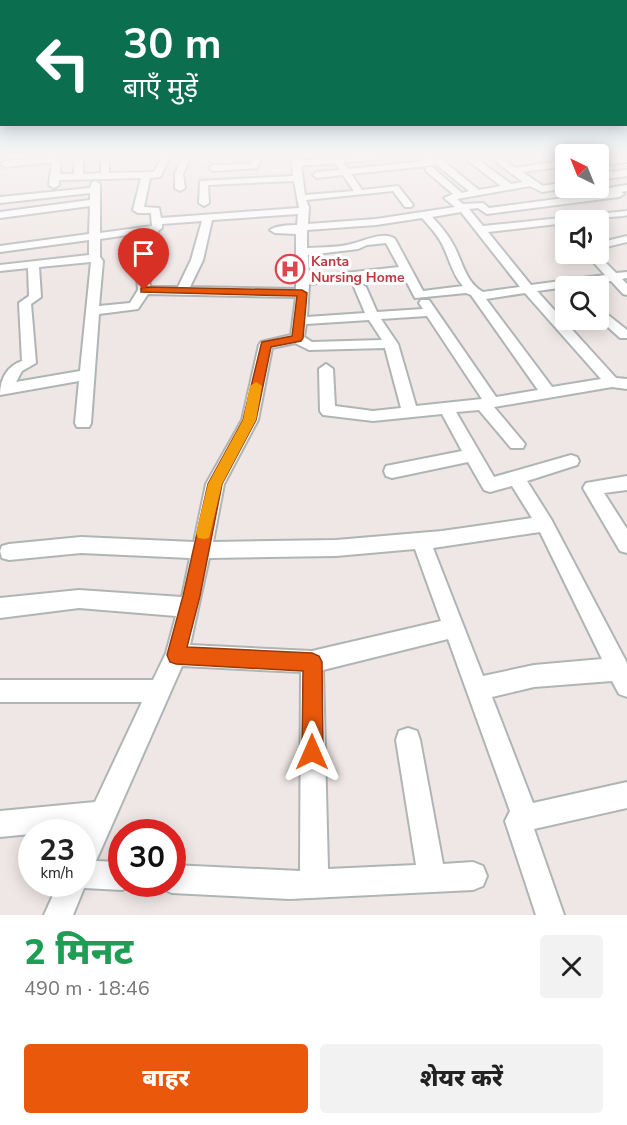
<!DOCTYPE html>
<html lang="hi">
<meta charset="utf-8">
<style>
body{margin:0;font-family:"Nunito Sans","Noto Sans Devanagari",sans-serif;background:#f2f2f2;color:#222;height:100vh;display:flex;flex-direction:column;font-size:22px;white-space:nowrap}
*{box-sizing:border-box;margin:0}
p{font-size:20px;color:#767676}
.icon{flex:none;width:33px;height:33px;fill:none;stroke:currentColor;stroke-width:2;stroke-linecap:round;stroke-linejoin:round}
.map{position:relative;height:915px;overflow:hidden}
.details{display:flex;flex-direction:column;background:#fff;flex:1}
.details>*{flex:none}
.guide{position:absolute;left:0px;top:0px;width:627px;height:126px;box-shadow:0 3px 15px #0003;background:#0b6e4f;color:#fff;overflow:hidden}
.needle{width:39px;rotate:317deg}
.controls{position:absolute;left:555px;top:144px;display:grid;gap:12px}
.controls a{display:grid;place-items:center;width:54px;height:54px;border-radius:6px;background:#fff;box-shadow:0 3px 15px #0003;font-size:30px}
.speed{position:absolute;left:18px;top:819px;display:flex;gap:12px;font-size:30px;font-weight:700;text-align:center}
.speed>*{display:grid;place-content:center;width:78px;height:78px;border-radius:50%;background:#fff;box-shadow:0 3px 15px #0003;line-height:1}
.speed small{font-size:15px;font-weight:400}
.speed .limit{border:9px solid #d22;background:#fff;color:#111}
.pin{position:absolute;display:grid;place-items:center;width:51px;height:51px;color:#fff;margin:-62px -26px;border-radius:50% 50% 50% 0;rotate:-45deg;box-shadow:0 0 6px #0007}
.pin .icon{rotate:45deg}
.me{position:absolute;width:66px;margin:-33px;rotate:0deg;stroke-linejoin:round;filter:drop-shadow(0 0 4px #0008)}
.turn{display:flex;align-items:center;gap:21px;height:126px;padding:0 24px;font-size:27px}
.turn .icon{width:78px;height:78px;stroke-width:2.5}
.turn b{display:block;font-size:42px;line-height:51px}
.round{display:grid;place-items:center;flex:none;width:63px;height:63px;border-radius:6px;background:#f2f2f2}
.overview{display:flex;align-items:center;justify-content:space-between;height:102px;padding:0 24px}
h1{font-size:36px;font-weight:800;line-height:45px;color:#1e9e55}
.primary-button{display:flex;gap:12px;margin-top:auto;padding:12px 24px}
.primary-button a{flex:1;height:69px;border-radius:6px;background:#ea580c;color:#fff;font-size:24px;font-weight:800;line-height:69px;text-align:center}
.primary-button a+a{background:#f2f2f2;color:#222}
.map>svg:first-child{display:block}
</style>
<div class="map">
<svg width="627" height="915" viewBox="0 0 627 915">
<rect width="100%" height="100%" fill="#efe7e6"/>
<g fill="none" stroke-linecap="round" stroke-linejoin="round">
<g stroke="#afb5b5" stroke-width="4">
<path id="minor" d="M53,155H61L60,174H74L75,155H83V174L101,173V155H109V173L154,172L160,161L158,155H166L168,161L160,177L150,178L144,207L159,208L161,218L299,208L294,181L208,185L209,203L204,206L199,203L200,181L293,176L291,155H299L300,161L370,155L387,156L383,159L343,162L348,169L425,161L421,157L426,155L435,160H442L479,190L501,186L466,159V155H472L511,184L523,182L487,155H496L515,168L566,160V166L522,172L543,186L566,182L567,188L542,192L530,186L457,199L463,204L483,203L489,208L609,192V188L627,185V191L621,192L624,194L619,197L487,214L478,208L469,209L483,226L627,211V215L624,216L566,220V223L488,232L531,285L605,275L586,254H597L616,273L627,272V278L622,279L627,284V295L623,294L611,281L537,291L616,378L627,379V389L612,387L494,407L525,444L523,448H511L479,410L456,412L494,477L571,455L577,457L579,461L577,465L527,481L551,519L627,663V697L619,694L612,681L534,687L492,697L533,803L627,782V808L534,829L564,915H536L505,821L510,811L448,639L323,670L328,869L416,865L396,740L399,731L408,728L417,731L420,740L443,864L473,862L483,866L487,876L483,886L473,890L290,899L172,893L162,889L160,884H172V865L300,871L301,672L182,666L96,861L122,862V884H133L132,886L122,890L84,888L73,915H44L58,884H82V829L0,837V811L95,802L142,702H0V680H153L166,653L176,616L79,608L0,618V598L79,590L182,597L190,558L81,553L9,560L2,558L0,551L2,546L9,544L81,537L194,542L206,484L242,420L259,345L261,342L291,335L296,297L148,294L138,309L99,314L91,423L89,427H77L75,423L79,381L0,395C0,379 7,366 22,361L19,303L29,296L28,268L0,271V265L89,255V240L0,252V246L89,234L90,206L0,218V212L90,200V193L0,203V197L90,188L92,182L95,181L100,184V233L152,226L151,213H138L133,210L141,178L59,180V185L54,188L49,185L52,162L5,167L1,164L5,161L53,157ZM335,163L340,170L317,172L313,175L317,178L343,175L354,191L305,195L301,166ZM437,165L469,191L462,193L432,167H426V171L453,194L444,198L455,207L376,219L308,224L309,207L306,200L393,191L405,207H411L413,205L398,186L362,190L351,174ZM461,212L520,287L483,292C466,282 463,264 455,248C449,236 441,226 432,217ZM298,214L297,225C290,225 275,226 270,230L275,233L296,234V289L190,287L203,260L212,220ZM422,218C430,227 438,235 443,246C450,260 452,274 463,286L423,291L395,239C385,231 366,240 355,243C341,248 322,247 307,248V230L376,225ZM202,221L191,260L178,287H150L148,262L160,258L158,231L162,228V224ZM148,232V255L136,259L138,290L130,303L99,306L103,261L100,257V239ZM386,243L399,267L309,277L308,255L358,249L367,245ZM91,262L80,371L16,382L22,371L36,363L31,304L41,297L39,267ZM402,273L415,298L466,293L471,295L538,390L496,397L429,300H421L419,303L423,309L377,312L366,287L360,283L354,287L365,313L307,317L309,284ZM525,293L601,379L552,387L486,299ZM427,316L482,399L416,406L398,344L381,319ZM369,320L382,340L312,342L304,337L306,324ZM295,343L309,350L385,348L401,408L373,411L335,406L333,369L326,364L319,369L320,411L323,415L373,421L442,414L462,451L386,466L384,471L386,476L392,478L468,462L484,490L490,492L512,486L532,518L442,531L336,540L213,542L224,484L258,420L272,348ZM540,532L602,659L534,665L483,676L433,548ZM415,549L441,621L312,651L190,645L209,558L336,556Z
M176,155L191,156L183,174L185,188L180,191L175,188V174L182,158Z
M255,155H263L257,168L213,171L209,168L213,165L251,164Z
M627,156V162L598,165V159Z
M598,166L611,172L627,170V176L598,180V174H601L598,173Z
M627,236V242L598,249V243Z
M598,307L627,330V338H620L598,318Z
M627,476V490L604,493L627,529V553L620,551L583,488L586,483Z"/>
</g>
<use href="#minor" fill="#fff" fill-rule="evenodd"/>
</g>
<path fill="#afa8a8" d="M284,267H300L299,272L284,271Z"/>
<path fill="#cbc3c3" stroke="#8e8888" stroke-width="1.5" d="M285,262H299V267H284Z"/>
<linearGradient id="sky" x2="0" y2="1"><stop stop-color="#8fd0e6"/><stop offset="0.55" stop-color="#f8f4f4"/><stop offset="1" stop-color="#f8f4f4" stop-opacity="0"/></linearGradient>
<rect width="627" height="283" fill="url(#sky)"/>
<path fill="#ea580c" stroke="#983908" stroke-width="1.5" d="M144,287L302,290L307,293L303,338L301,341L271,347L256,420L222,484L200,596L187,647L312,653L319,656L322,662L323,752L320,759L312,762L305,759L302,752L303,671L176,664L170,662L167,655L183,596L208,484L243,420L261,345L262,342L292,336L297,296L141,292V288Z"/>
<path fill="#f59e0b" d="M256,382L262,386L256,420L222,484L209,538L204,539L198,538L196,533L208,484L243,420L250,386Z"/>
<defs>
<g id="hospital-ring" transform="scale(1.5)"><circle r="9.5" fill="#fff" stroke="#e0444e" stroke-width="1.5"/><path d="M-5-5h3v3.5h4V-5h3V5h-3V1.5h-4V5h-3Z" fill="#e0444e"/></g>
</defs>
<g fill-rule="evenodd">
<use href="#hospital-ring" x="290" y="269"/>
</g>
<g text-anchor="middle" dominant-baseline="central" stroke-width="6" stroke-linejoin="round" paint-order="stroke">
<g font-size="14" font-weight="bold" fill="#be3a42" stroke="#fff" text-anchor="start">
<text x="311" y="261">Kanta<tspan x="311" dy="16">Nursing Home</tspan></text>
</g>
</g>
</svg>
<div class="controls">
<a><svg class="needle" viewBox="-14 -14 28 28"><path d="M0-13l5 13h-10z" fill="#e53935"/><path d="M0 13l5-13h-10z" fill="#767676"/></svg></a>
<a><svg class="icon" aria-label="sound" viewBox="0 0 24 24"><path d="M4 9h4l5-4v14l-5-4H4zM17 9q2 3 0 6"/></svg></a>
<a><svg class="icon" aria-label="search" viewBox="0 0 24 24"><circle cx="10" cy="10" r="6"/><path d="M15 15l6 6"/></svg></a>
</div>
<div class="speed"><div>23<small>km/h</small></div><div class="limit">30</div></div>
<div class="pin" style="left:144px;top:290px;background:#d93025"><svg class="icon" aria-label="arrive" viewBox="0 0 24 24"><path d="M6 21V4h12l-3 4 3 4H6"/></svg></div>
<svg class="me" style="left:312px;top:752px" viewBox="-20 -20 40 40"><path d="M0-17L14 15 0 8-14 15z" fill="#ea580c" stroke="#fff" stroke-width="4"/></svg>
<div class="guide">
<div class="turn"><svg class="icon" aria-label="left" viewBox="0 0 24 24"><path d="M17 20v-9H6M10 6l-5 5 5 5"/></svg><div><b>30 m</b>बाएँ मुड़ें</div></div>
</div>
</div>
<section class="details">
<div class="overview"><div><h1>2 मिनट</h1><p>490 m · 18:46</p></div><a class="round"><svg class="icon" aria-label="close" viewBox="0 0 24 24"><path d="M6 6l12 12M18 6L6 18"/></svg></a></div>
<div class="primary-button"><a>बाहर</a><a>शेयर करें</a></div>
</section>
